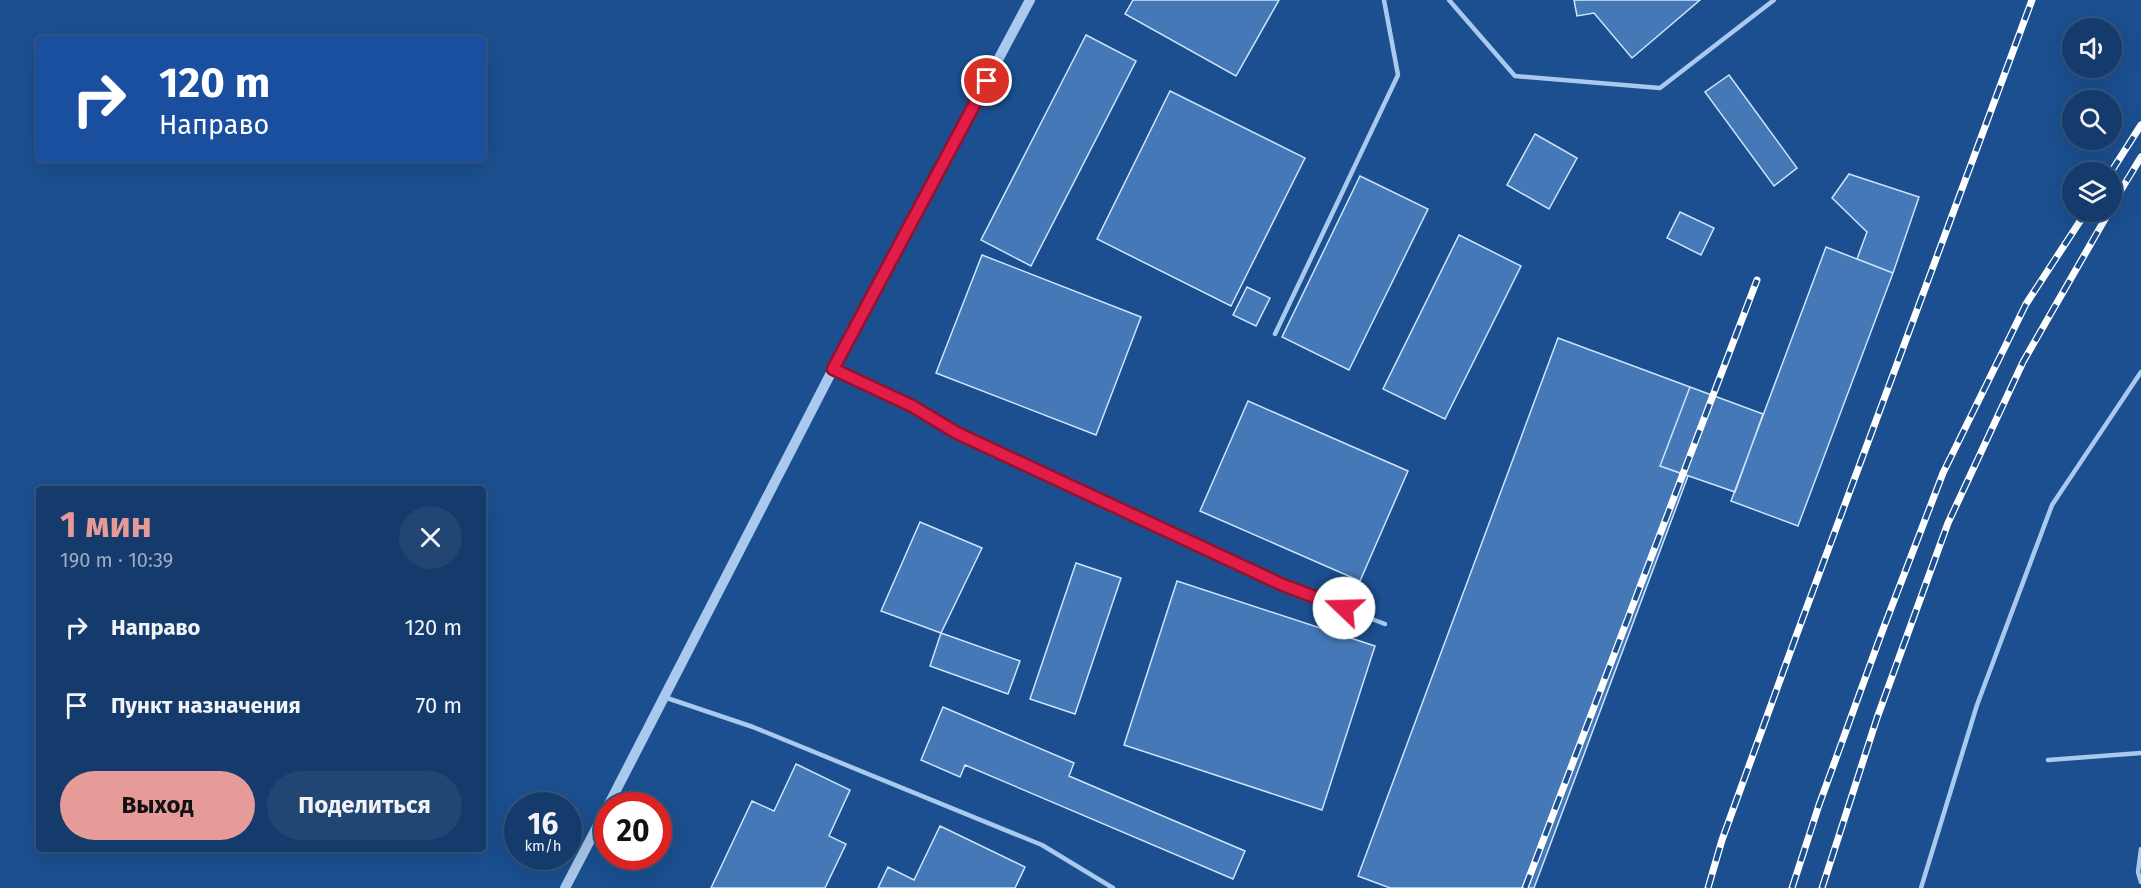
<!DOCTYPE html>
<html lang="ru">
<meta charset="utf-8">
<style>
body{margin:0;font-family:"Fira Sans",sans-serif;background:#214673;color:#f1f3f6;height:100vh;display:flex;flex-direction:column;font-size:22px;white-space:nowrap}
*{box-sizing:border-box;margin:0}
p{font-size:20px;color:#9dadc1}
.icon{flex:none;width:33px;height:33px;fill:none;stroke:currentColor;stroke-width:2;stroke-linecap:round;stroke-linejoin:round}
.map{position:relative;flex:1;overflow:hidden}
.panel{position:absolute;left:36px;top:486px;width:450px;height:366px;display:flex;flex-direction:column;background:#143b6b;border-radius:6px;box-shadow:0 6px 24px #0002,0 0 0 2px #33557e}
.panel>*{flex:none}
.top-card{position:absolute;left:36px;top:36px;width:450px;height:126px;border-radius:6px;box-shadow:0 6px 24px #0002,0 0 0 2px #33557e;background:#1a4fa0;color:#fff;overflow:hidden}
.fabs{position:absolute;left:2062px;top:18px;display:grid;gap:12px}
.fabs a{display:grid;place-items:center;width:60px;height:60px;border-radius:50%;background:#143b6b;box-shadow:0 6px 24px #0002,0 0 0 2px #33557e;font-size:30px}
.speed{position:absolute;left:504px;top:792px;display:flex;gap:12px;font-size:30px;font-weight:700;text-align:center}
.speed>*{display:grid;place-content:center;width:78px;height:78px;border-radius:50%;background:#143b6b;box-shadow:0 6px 24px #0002,0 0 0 2px #33557e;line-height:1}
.speed small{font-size:15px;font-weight:400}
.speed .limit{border:9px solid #d22;background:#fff;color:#111}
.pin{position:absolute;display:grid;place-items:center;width:51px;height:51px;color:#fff;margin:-26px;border:3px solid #fff;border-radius:50%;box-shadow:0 2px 6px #0007}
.me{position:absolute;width:66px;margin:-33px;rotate:291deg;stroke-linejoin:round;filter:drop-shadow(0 0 4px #0008)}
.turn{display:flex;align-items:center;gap:21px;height:126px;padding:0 24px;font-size:27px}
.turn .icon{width:78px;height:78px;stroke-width:2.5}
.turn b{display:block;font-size:42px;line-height:51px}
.round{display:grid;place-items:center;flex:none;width:63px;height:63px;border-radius:32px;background:#214673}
.head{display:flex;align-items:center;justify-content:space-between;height:102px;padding:0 24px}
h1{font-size:36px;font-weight:700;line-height:45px;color:#e69b98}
.cta{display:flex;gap:12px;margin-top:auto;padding:12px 24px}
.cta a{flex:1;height:69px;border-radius:36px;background:#e69b98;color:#111;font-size:24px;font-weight:700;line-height:69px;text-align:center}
.cta a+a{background:#214673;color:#f1f3f6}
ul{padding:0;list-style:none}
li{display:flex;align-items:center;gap:18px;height:78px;padding:0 24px}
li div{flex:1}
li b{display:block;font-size:22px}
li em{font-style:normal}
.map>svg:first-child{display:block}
</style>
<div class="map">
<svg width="2141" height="888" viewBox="0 0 2141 888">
<rect width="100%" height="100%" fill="#1b4f8f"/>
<path fill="#4478b7" stroke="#cfe3fa" stroke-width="1.5" d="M1133,0H1279L1236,76L1125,14Z
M1574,0H1700L1632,58L1594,13L1577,16Z
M1086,35L1136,61L1031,266L981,240Z
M1729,75L1797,168L1774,186L1705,92Z
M1170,91L1305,158L1231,306L1097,239Z
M1535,134L1577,158L1549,209L1507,185Z
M1849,174L1919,197L1893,273L1857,259L1867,232L1832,198Z
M1360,176L1428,209L1349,370L1282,337Z
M1680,212L1714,228L1701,255L1667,238Z
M1459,235L1521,266L1445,419L1383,389Z
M1826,247L1893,273L1798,526L1731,501Z
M982,255L1141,317L1096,435L936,373Z
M1247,287L1270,298L1256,326L1233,315Z
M1558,338L1690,387L1660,466L1688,476L1534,888H1390L1358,876Z
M1690,387L1763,414L1735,492L1660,466Z
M1248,401L1408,471L1360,581L1200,511Z
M920,522L982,548L941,633L881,611Z
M1076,563L1121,578L1075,714L1030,699Z
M1177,581L1375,646L1322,810L1124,745Z
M941,633L1020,661L1008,694L930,666Z
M943,707L1074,763L1069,776L1245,851L1233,879L965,765L960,777L921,760Z
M796,764L850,790L829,836L846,844L825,888H711L752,801L774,811Z
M940,826L1025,867L1015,888H878L888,867L914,880Z"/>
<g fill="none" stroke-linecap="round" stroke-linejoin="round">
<path stroke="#a9c9ee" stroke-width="4.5" d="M1449,0L1515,76L1660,88L1774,0
M1275,334L1398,75L1384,0
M833,369L912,406L957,433L1283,585L1385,624
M664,697L753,727L1042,845L1113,888
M2048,760L2141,753
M2141,849L2138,872L2141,882
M1921,888L1977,705L2052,505L2141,372"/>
<path stroke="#a9c9ee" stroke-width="10" d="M608,806L833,369L1030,0
M565,888L608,806"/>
<g stroke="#fff" stroke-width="7">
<path id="rail" d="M2111,172L2141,125
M2112,205L2141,157
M1525,888L1757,280
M1708,888L1722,840L1795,639L2032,0
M1792,888L1819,805L1882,632L1943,473L2026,304L2086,212
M1822,888L1877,718L1948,523L2023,362L2109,212"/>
</g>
<use href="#rail" stroke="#1b4f8f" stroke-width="4.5" stroke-dasharray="14" stroke-linecap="butt"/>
</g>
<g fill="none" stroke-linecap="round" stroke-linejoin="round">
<g stroke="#92132f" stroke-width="15">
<path id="route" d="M987,81L833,369L912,406L957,433L1283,585L1344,608"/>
</g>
<use href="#route" stroke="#e11d48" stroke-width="10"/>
</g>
</svg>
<div class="fabs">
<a><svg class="icon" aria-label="sound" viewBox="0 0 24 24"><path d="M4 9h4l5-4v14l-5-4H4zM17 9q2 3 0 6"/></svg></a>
<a><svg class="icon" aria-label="search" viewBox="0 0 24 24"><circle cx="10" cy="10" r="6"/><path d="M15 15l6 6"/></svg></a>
<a><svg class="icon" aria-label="layers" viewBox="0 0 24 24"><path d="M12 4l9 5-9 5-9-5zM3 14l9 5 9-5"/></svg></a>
</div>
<div class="speed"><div>16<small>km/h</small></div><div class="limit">20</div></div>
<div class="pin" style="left:987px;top:81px;background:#d93025"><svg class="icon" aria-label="arrive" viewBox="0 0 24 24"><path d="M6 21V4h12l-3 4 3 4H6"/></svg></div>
<svg class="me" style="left:1344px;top:608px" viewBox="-20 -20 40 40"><circle r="19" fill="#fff"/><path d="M0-13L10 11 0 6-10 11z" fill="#e11d48"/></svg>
<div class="top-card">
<div class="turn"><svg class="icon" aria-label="right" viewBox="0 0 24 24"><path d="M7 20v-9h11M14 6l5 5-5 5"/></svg><div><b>120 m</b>Направо</div></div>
</div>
<section class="panel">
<div class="head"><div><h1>1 мин</h1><p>190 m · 10:39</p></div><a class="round"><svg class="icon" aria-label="close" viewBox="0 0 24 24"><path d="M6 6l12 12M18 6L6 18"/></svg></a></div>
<ul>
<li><svg class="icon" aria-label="right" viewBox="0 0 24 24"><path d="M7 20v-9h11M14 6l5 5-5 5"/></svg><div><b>Направо</b></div><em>120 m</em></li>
<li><svg class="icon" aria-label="arrive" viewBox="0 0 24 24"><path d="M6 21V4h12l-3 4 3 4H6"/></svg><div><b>Пункт назначения</b></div><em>70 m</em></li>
</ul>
<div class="cta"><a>Выход</a><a>Поделиться</a></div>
</section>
</div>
